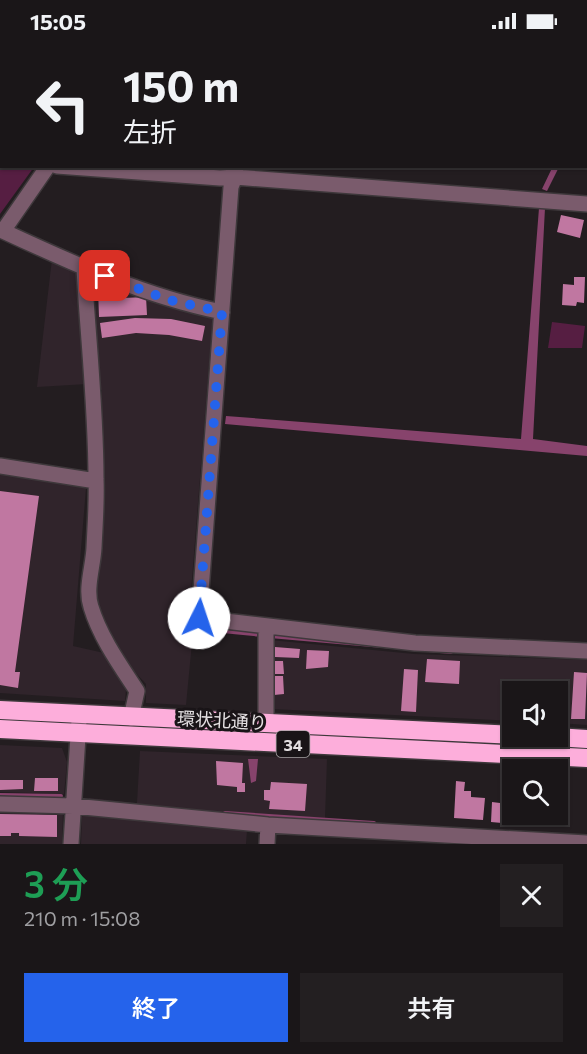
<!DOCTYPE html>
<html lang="ja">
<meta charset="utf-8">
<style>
body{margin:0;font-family:Commissioner,"Noto Sans JP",sans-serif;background:#231f21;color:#f1f3f6;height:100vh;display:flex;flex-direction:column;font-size:22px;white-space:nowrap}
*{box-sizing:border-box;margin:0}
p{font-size:20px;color:#9f9fa2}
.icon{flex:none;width:33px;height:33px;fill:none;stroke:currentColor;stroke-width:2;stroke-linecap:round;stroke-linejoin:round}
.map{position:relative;height:802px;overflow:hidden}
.panel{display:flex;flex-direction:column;background:#1a1618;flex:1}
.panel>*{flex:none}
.hud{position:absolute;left:0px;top:0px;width:588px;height:126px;box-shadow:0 2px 4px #0004,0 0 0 2px #383537;background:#1a1618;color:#f1f3f6;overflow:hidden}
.tools{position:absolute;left:502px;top:639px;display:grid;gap:12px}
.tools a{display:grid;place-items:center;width:66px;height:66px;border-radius:0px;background:#1a1618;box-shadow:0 2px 4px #0004,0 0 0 2px #383537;font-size:30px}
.pin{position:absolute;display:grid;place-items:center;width:51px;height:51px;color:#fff;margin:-26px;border-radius:12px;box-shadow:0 3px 9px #0006}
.me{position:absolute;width:66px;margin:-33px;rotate:4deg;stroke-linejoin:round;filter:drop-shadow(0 0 4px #0008)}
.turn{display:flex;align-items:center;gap:21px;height:126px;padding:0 24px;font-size:27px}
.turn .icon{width:78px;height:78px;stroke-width:2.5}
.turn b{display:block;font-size:42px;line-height:51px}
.round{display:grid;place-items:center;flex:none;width:63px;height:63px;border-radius:0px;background:#231f21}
.headline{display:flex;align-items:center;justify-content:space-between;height:102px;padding:0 24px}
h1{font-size:36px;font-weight:600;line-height:45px;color:#1e9e55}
.button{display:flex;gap:12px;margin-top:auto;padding:12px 24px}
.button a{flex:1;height:69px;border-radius:0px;background:#2563eb;color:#fff;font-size:24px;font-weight:600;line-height:69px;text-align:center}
.button a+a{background:#231f21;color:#f1f3f6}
.status{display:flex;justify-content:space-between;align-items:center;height:42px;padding:0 30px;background:#1a1618;direction:ltr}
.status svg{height:16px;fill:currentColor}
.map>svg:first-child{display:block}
</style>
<div class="status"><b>15:05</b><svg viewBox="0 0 49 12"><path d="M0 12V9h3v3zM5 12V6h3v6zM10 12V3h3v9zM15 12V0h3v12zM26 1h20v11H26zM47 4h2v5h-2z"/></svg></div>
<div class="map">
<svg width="587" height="802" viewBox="0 0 587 802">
<rect width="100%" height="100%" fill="#231d20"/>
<path fill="#30242b" d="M52,217L213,271L188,588L193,590L186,663L146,661V642L122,616L94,555L101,452L102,348L87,342L37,345Z
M0,432L86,446L73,604L104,611L126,647L125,659L0,651Z
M270,598L414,612L587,618V683L558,681V650H513V679L272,667Z
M0,703L62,706L67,720L64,752L0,750Z
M140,709L327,717L325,776L260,772L247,788L246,802H81L82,775L89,756L137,761Z
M0,766L63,769L62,802H0Z"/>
<path fill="#561e42" d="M0,0H94L2,2V124L34,125L0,172Z
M552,280L585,284L582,306H548Z"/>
<path fill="#87436c" d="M553,124L559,125L547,149L542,147Z
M539,166H545L533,397L587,404V414L225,382L226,374L521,397Z
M248,717H258L256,739L251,741Z"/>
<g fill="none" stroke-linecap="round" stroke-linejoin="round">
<path stroke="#87436c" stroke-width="4" d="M97,2V0
M192,573L191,586L263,593
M270,594L451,610
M0,753L61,754
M225,771L374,781"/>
</g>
<path fill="#c077a1" d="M561,173L584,178L580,196L557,190Z
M574,235H585L584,261L577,260L576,264L562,263L563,242L574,243Z
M123,246V256L146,255L147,273L99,275L98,247Z
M135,276L171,277L205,284L202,299L169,293L136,291L102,296L100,281Z
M0,449L39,454L15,630H20L18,646L0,643Z
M275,605L300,607L299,616L275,615Z
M307,608L329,609L328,625L306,627Z
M427,617L460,619L459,642L425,640Z
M273,619H283L284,632H274Z
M404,627L418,628L416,670L401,669Z
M574,630L587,631L585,677H571Z
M274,634H283L284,652L274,653Z
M216,719L243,721L242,741H245V750H237V745L217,743Z
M35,736H58V749H34Z
M0,738H23V747L0,748Z
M456,739L465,740L464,749H471V755L485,756L483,778L454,776Z
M271,740L307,742L305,769L269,767L270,759L264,758V748H270Z
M500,754H513V772H530V775H524V778L502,776V781L491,780L492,760L500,761Z
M0,772L57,773V795L19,794V791H11V794H0Z"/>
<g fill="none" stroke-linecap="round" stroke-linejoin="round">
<g stroke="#3e383b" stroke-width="18">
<path id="minor" d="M31,2L32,0
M107,2V0
M244,2L245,0
M0,63L2,60
M48,124L3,189C74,222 144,254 222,270
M57,124L220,136L235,135L231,145L199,576L415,601L587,609
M236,124L235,135L587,162
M84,226C88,297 96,366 96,437C97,460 95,483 94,506C93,525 85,547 91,565C100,595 120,623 137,649L131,676
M0,424L96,439
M266,682V585
M0,762L73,764L268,783L587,801
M71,802L79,679
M267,802L268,783"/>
</g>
<g stroke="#3e383b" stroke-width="21">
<path id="highway" d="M0,668L513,693
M0,687L587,716
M541,694L587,697"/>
</g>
<path stroke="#6e696c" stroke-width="2" stroke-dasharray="3 3" stroke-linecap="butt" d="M0,85L2,83"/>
<use href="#minor" stroke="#7a5b6c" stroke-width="15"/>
<use href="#highway" stroke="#fdaedb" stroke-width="18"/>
</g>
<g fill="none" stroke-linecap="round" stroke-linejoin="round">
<path stroke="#2563eb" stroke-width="10" stroke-dasharray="0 18" d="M105,234L169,258L222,270L199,576"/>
</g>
<g text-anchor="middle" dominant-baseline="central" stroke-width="6" stroke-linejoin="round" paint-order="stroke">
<rect fill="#191417" stroke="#a6a2a4" stroke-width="1.5" x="276.5" y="689" width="33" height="26" rx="4.5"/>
<g font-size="16" font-weight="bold" fill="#e3dfe1">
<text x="293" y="702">34</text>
</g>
<g font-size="18" fill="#e3dfe1" stroke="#191417">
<text transform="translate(222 678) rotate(3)">環状北通り</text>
</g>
</g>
</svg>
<div class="tools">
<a><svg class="icon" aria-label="sound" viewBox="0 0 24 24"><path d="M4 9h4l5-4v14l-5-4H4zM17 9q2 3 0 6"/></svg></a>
<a><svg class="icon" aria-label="search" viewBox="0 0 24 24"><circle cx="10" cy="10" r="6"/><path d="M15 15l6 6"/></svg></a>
</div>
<div class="pin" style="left:105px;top:234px;background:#d93025"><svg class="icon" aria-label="arrive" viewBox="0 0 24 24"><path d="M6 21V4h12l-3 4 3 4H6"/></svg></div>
<svg class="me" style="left:199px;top:576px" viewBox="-20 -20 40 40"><circle r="19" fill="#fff"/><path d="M0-13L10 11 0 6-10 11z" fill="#2563eb"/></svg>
<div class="hud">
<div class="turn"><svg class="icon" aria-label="left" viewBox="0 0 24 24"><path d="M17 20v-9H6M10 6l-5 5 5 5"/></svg><div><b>150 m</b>左折</div></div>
</div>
</div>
<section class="panel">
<div class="headline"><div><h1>3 分</h1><p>210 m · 15:08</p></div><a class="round"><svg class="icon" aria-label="close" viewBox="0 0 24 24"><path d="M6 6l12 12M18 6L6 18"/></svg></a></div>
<div class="button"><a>終了</a><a>共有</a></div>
</section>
